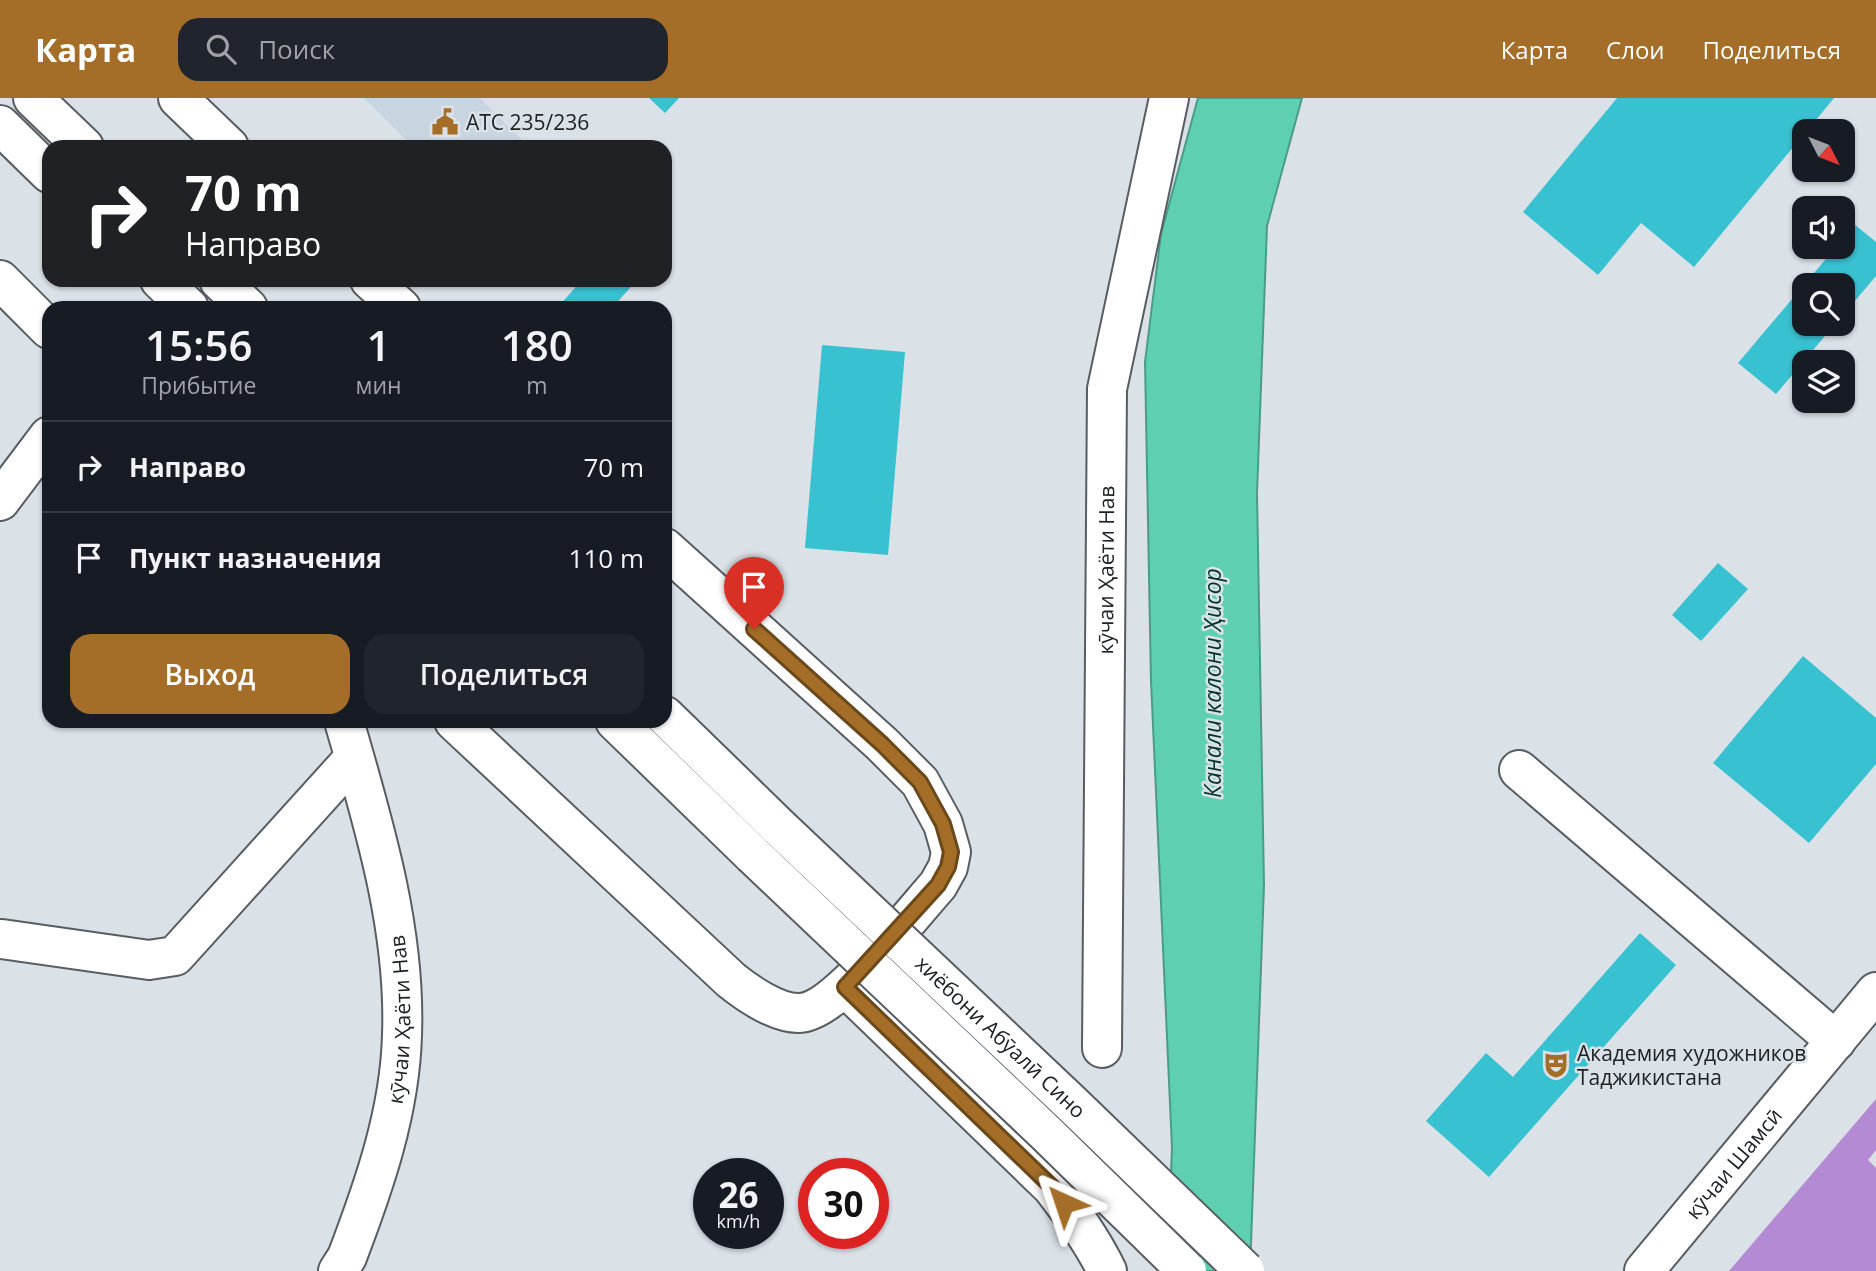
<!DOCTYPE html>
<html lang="ru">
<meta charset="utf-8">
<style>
body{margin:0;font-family:"Open Sans",sans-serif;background:#20242c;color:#f1f3f6;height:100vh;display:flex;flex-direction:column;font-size:26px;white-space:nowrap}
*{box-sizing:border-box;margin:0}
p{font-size:23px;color:#9ea1a6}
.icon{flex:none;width:38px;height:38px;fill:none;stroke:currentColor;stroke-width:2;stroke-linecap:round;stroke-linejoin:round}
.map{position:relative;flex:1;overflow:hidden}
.drawer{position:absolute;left:42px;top:203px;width:630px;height:427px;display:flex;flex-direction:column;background:#171b24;border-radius:21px;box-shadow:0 2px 5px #0004}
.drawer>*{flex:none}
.top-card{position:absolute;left:42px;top:42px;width:630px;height:147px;border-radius:21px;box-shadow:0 2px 5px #0004;background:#202124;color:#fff;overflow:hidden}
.needle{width:46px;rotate:132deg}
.buttons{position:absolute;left:1792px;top:21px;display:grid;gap:14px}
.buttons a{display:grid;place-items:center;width:63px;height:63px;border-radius:14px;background:#171b24;box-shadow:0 2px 5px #0004;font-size:35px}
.speed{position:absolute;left:693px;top:1060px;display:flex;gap:14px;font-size:35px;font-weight:700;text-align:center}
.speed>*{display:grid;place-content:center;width:91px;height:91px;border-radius:50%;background:#171b24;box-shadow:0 2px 5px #0004;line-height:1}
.speed small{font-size:18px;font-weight:400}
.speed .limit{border:10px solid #d22;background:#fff;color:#111}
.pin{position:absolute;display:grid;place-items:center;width:60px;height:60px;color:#fff;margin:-72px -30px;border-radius:50% 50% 50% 0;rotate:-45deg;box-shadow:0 0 7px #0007}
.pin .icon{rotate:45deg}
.me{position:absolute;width:77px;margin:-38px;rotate:318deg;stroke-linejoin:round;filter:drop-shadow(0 0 5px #0008)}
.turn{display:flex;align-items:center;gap:24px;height:147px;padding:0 28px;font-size:32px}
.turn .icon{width:91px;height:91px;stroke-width:2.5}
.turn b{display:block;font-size:49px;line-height:60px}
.eta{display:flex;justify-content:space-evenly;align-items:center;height:119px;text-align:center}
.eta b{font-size:42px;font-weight:600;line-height:49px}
.primary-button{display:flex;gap:14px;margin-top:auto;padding:14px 28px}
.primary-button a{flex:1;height:80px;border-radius:21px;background:#a46e28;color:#fff;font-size:28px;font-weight:600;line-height:80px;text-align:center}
.primary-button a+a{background:#20242c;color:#f1f3f6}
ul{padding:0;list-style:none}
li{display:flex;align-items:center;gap:21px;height:91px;padding:0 28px;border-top:2px solid #363941}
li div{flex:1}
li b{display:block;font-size:26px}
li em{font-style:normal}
header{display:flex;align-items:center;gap:42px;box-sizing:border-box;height:98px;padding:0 35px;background:#a46e28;color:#fff}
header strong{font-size:33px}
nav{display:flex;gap:38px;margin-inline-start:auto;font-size:24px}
.search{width:490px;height:63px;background:#20242c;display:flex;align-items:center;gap:18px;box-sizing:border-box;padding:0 24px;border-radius:21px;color:#9ea1a6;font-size:26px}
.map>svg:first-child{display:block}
</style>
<header>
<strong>Карта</strong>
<div class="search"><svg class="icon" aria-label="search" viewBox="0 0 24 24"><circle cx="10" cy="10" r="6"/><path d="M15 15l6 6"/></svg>Поиск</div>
<nav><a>Карта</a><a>Слои</a><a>Поделиться</a></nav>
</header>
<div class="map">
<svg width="1876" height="1173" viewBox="0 0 1876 1173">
<rect width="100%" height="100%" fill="#dae1e7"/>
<path fill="#c8d5e0" d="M364,0H480L529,49H413Z"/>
<path fill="#b58ad4" d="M1876,1001V1052L1868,1062L1876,1070V1173H1729Z"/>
<path fill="#5ed0b1" stroke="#4b9c87" stroke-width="2" d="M1198,0H1302L1267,128L1257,395L1264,787L1250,1173H1167L1172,1050L1151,583L1145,264L1161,136Z"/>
<path fill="#38c1d1" d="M649,0H679L665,15Z
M1617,0H1834L1807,33H1804V36L1694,169L1641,125L1598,177L1523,114Z
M1854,126L1876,144V178L1843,217V187H1804V226H1835L1776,296L1738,265L1836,149H1843V140Z
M582,182H637L612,210H557Z
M822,247L905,254L888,457L805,450Z
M1718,465L1748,491L1701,543L1672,517Z
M1803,558L1876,620V666L1809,745L1713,665Z
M1640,835L1676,867L1489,1079L1426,1023L1486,955L1513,979Z"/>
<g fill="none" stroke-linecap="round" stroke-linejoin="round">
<g stroke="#575d62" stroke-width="42">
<g id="minor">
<path d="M178,0L229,49"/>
<path d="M0,182L49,231"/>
<path d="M370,182L401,210"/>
<path d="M0,403L49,338"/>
<path d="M454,623L731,882C747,895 776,915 798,915C834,916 912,816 938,787L948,769L951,754L943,726L920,684L882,646L665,450"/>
<path d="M1519,672L1836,943"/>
<path d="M2,841L149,862L175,858L354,660"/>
<path d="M845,889L1052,1089C1073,1116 1092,1142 1107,1173"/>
<path id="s1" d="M1102,950L1107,291L1169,0"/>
<path id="s2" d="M338,1173L347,1159C374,1088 400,1014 402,937C406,830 373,724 344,623"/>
<path id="s3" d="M1644,1173L1876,894"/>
</g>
</g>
<g stroke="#575d62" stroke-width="42">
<path id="major" d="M33,0L84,49
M0,27L49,75
M160,182L189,210
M219,182L248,210
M665,618L780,730
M615,623L753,757"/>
</g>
<use href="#minor" stroke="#fff" stroke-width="38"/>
<use href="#major" stroke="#fff" stroke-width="38"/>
<g stroke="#575d62" stroke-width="42" stroke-linecap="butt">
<g id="major-bridge">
<path id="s4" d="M780,730L1072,1006L1245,1173"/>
<path d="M753,757L1046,1035L1187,1173"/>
</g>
</g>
<use href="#major-bridge" stroke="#fff" stroke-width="38"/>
</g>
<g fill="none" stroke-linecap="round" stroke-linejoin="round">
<g stroke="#6b481a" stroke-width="18">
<path id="route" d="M754,531L882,646L920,684L943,726L951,754L948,769L938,787L845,889L1052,1089L1064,1105"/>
</g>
<use href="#route" stroke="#a46e28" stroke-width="12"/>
</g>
<defs>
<g id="civic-bare" transform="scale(2.1)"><path d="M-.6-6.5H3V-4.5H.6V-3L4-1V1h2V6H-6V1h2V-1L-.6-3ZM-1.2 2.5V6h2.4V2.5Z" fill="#a46e28" stroke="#dae1e7" stroke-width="2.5" paint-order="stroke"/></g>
<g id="theatre-bare" transform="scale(2.1)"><path d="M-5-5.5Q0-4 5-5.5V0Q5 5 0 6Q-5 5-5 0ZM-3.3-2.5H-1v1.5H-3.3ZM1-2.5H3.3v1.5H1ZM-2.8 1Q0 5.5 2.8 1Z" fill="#a46e28" stroke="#dae1e7" stroke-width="2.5" paint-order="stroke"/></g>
</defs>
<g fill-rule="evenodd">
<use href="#civic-bare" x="445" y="24"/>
<use href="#theatre-bare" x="1556" y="967"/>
</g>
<g text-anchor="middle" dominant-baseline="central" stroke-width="5" stroke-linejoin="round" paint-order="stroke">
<g font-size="21" fill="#202325" stroke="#dae1e7" text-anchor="start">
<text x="466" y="24">АТС 235/236</text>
<text x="1577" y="955">Академия художников<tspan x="1577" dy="24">Таджикистана</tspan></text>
</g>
<g font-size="21" fill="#202325" stroke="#dae1e7">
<text stroke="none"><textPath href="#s1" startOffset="478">кӯчаи Ҳаёти Нав</textPath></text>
<text stroke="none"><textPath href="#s2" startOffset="262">кӯчаи Ҳаёти Нав</textPath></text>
<text stroke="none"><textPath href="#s4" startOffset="304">хиёбони Абӯалӣ Сино</textPath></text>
<text stroke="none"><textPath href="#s3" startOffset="140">кӯчаи Шамсӣ</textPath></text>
</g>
<g font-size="23" font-style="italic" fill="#003428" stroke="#dae1e7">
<text transform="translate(1212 585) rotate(-90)">Канали калони Ҳисор</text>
</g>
</g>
</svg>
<div class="buttons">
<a><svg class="needle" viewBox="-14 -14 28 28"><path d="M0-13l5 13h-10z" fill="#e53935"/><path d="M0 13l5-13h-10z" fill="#9ea1a6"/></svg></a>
<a><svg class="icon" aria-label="sound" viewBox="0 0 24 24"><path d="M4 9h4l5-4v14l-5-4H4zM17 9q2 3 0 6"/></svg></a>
<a><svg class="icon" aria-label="search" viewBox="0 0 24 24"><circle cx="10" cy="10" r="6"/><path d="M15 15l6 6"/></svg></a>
<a><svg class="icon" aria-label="layers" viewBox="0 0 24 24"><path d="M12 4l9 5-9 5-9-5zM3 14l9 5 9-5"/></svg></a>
</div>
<div class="speed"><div>26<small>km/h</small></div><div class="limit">30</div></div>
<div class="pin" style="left:754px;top:531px;background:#d93025"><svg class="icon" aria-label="arrive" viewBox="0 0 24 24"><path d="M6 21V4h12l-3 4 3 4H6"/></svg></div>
<svg class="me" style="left:1064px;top:1105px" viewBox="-20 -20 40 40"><path d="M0-17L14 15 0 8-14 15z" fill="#a46e28" stroke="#fff" stroke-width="4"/></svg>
<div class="top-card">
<div class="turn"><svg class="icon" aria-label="right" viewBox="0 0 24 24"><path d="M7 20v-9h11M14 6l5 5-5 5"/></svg><div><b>70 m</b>Направо</div></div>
</div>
<section class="drawer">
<div class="eta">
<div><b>15:56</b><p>Прибытие</p></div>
<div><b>1</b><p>мин</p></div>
<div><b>180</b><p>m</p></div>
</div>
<ul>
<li><svg class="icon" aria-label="right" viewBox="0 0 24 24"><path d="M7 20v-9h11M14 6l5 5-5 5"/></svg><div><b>Направо</b></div><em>70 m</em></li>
<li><svg class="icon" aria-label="arrive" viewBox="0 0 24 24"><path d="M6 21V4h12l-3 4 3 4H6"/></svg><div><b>Пункт назначения</b></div><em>110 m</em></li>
</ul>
<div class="primary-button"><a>Выход</a><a>Поделиться</a></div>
</section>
</div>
